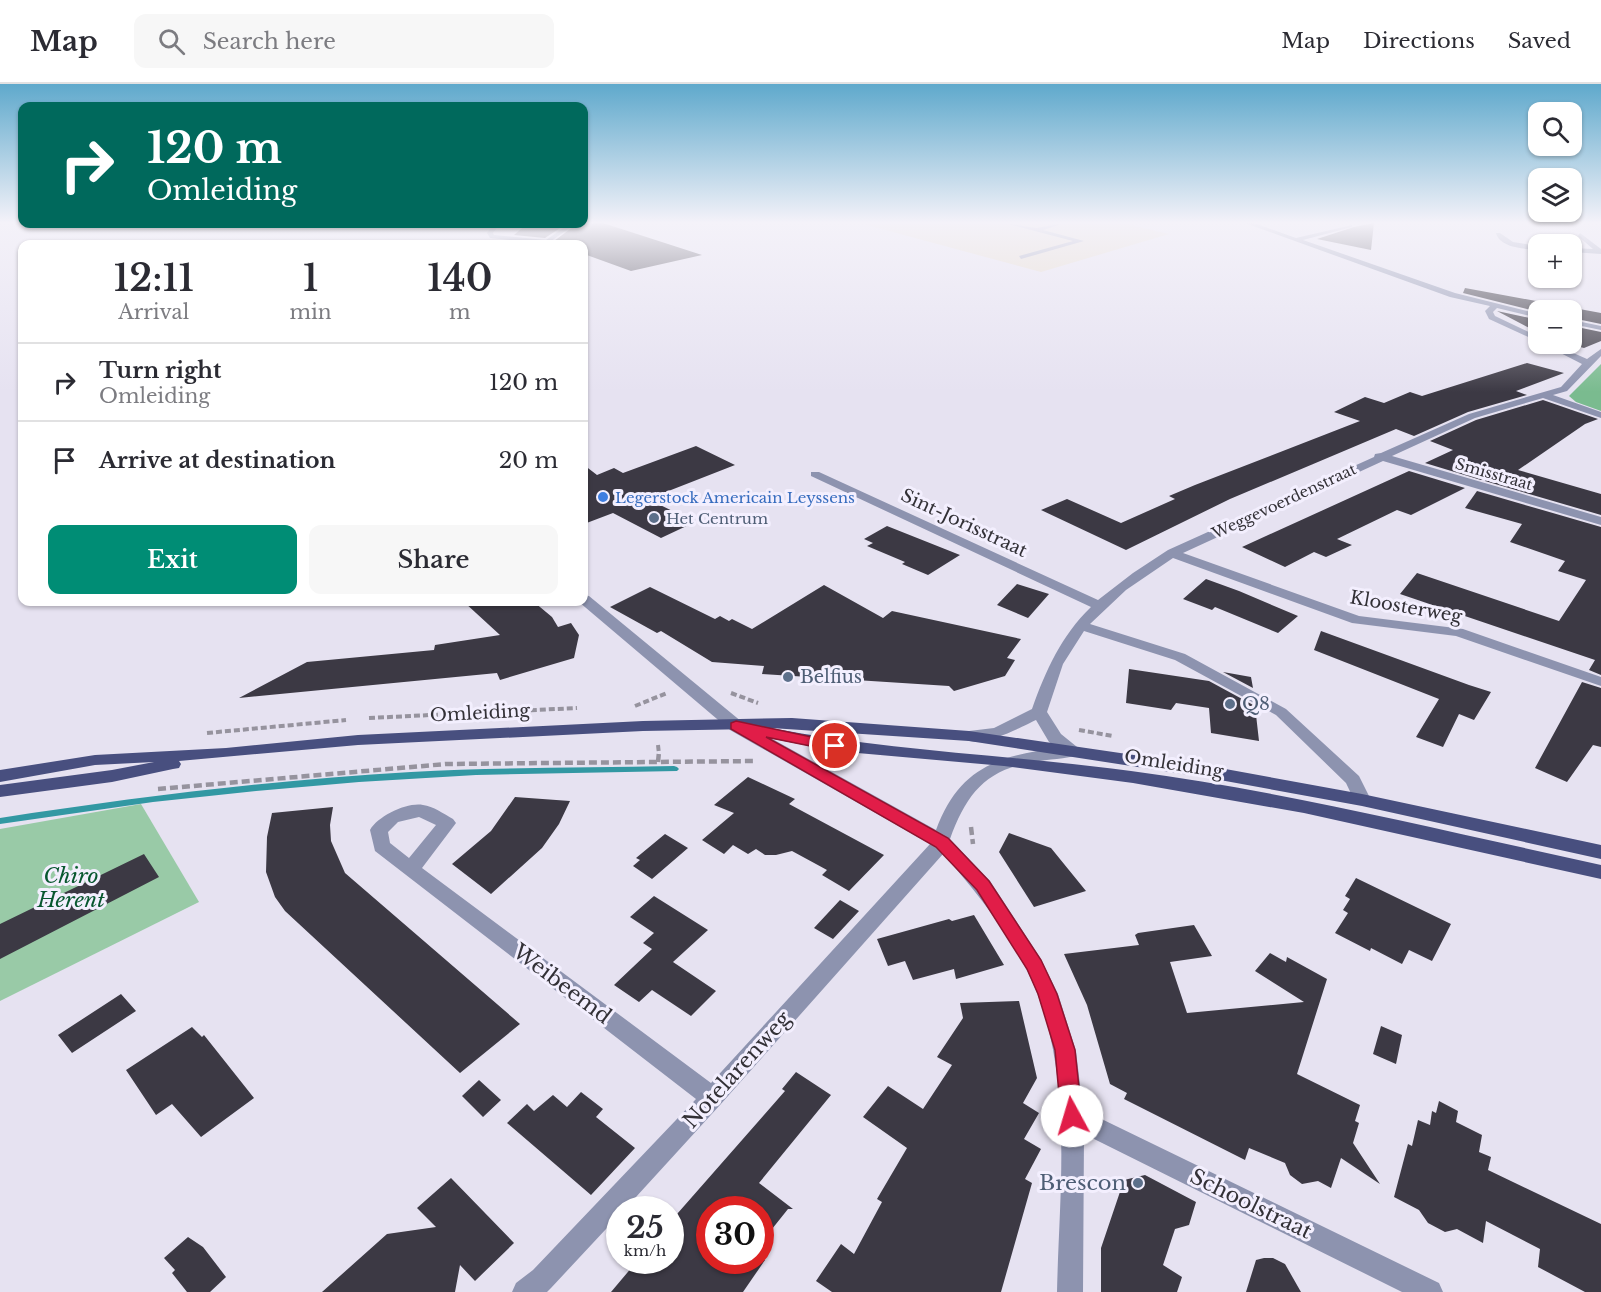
<!DOCTYPE html>
<meta charset="utf-8">
<style>
body{margin:0;font-family:"Libre Baskerville",serif;background:#f7f7f7;color:#2b2b33;height:100vh;display:flex;flex-direction:column;font-size:22px;white-space:nowrap}
*{box-sizing:border-box;margin:0}
p{font-size:20px;color:#7c7c81}
.icon{flex:none;width:33px;height:33px;fill:none;stroke:currentColor;stroke-width:2;stroke-linecap:round;stroke-linejoin:round}
.map{position:relative;flex:1;overflow:hidden}
.details{position:absolute;left:18px;top:156px;width:570px;height:366px;display:flex;flex-direction:column;background:#fff;border-radius:12px;box-shadow:0 2px 4px #0004}
.details>*{flex:none}
.top-card{position:absolute;left:18px;top:18px;width:570px;height:126px;border-radius:12px;box-shadow:0 2px 4px #0004;background:#00695c;color:#fff;overflow:hidden}
.buttons{position:absolute;left:1528px;top:18px;display:grid;gap:12px}
.buttons a{display:grid;place-items:center;width:54px;height:54px;border-radius:12px;background:#fff;box-shadow:0 2px 4px #0004;font-size:30px}
.speed{position:absolute;left:606px;top:1112px;display:flex;gap:12px;font-size:30px;font-weight:700;text-align:center}
.speed>*{display:grid;place-content:center;width:78px;height:78px;border-radius:50%;background:#fff;box-shadow:0 2px 4px #0004;line-height:1}
.speed small{font-size:15px;font-weight:400}
.speed .limit{border:9px solid #d22;background:#fff;color:#111}
.pin{position:absolute;display:grid;place-items:center;width:51px;height:51px;color:#fff;margin:-26px;border:3px solid #fff;border-radius:50%;box-shadow:0 2px 6px #0007}
.me{position:absolute;width:66px;margin:-33px;rotate:354deg;stroke-linejoin:round;filter:drop-shadow(0 0 4px #0008)}
.turn{display:flex;align-items:center;gap:21px;height:126px;padding:0 30px;font-size:27px}
.turn .icon{width:78px;height:78px;stroke-width:2.5}
.turn b{display:block;font-size:42px;line-height:51px}
.eta{display:flex;justify-content:space-evenly;align-items:center;height:102px;text-align:center}
.eta b{font-size:36px;font-weight:600;line-height:42px}
.primary-button{display:flex;gap:12px;margin-top:auto;padding:12px 30px}
.primary-button a{flex:1;height:69px;border-radius:12px;background:#008d75;color:#fff;font-size:24px;font-weight:600;line-height:69px;text-align:center}
.primary-button a+a{background:#f7f7f7;color:#2b2b33}
ul{padding:0;list-style:none}
li{display:flex;align-items:center;gap:18px;height:78px;padding:0 30px;border-top:2px solid #e1e1e2}
li div{flex:1}
li b{display:block;font-size:22px}
li em{font-style:normal}
header{display:flex;align-items:center;gap:36px;box-sizing:border-box;height:84px;padding:0 30px;background:#fff;border-bottom:2px solid #e1e1e2}
header strong{font-size:28px}
nav{display:flex;gap:33px;margin-inline-start:auto;font-size:21px}
.search{width:420px;height:54px;background:#f7f7f7;display:flex;align-items:center;gap:15px;box-sizing:border-box;padding:0 21px;border-radius:12px;color:#7c7c81;font-size:22px}
.map>svg:first-child{display:block}
</style>
<header>
<strong>Map</strong>
<div class="search"><svg class="icon" aria-label="search" viewBox="0 0 24 24"><circle cx="10" cy="10" r="6"/><path d="M15 15l6 6"/></svg>Search here</div>
<nav><a>Map</a><a>Directions</a><a>Saved</a></nav>
</header>
<div class="map">
<svg width="1601" height="1208" viewBox="0 0 1601 1208">
<rect width="100%" height="100%" fill="#e6e2f1"/>
<path fill="#e5d9c5" d="M877,139H1123L1169,150L1041,188L867,141Z"/>
<path fill="#99caa7" d="M141,720L199,818L0,917V745Z"/>
<path fill="#7abb8f" d="M1601,280V327L1576,318L1569,312Z"/>
<g fill="none" stroke-linecap="round" stroke-linejoin="round">
<path fill="#3298a3" fill-rule="evenodd" d="M674,682L677,683L679,685L677,687L476,691L359,698L256,707L153,718L0,740V734C136,713 273,696 411,688C498,683 586,684 674,682Z"/>
</g>
<path fill="#3c3944" d="M603,139L702,171L631,187L584,170V160H550L577,140Z
M1374,139L1371,166L1317,155L1354,143Z
M527,140H566L545,154L514,151Z
M1465,204L1601,229V240L1572,234V226L1539,228L1463,209Z
M1497,227L1539,236V249Z
M1572,242L1601,248V257L1584,264L1569,260H1572Z
M1527,279L1564,289L1516,307L1527,311L1468,328L1414,352L1396,345L1230,415L1126,466L1041,426L1067,415L1121,439L1175,415L1169,412L1195,401L1360,337L1334,328L1365,313L1384,319L1410,308L1422,312Z
M1543,316L1598,335L1585,340L1518,386L1601,410V431L1485,397L1488,392L1481,396L1425,379L1453,366L1430,357L1476,336Z
M696,362L735,381L648,415L695,438L661,454L613,429L584,440V381L597,391L614,384L623,389Z
M1409,387L1465,404L1411,431L1397,426L1337,455L1352,461L1326,473L1314,468L1285,483L1242,463Z
M1477,407L1601,443V591L1589,586L1595,576L1400,510L1417,489L1559,537L1586,496L1558,487L1565,477L1510,458L1522,440L1465,424Z
M887,442L960,471L928,491L902,480L905,478L867,462L873,459L864,455Z
M1206,495L1239,507L1298,532L1278,549L1215,523L1212,526L1183,515Z
M1017,500L1049,510L1028,534L997,521Z
M824,501L883,534L892,527L1021,555L1007,574L1015,576L1005,592L954,607L949,602L762,590L764,582L712,578L661,547L657,549L610,523L650,503L715,535L720,532L729,537L732,535L752,545Z
M464,518H534L552,533L558,543L571,539L579,551L574,574L500,596L497,589L239,614L307,578L434,566L435,561L500,551Z
M1321,547L1469,601L1491,608L1474,636L1459,630L1443,663L1416,653L1439,615L1314,566Z
M1129,585L1209,597L1255,622L1259,657L1211,649L1209,624L1176,619L1171,626L1126,619Z
M1223,588L1251,593L1253,604Z
M1582,598L1601,604V663L1593,661L1567,698L1535,684Z
M748,693L795,715L789,720L884,771L849,807L822,791L827,786L792,767L776,771H765L756,765L748,770L733,761L724,770L702,756L734,729L714,721Z
M515,713L570,717L559,740L542,764L491,810L452,780L491,747Z
M333,723L330,741L331,757L345,789L520,940L460,989L285,827L275,813L266,788L267,753L272,729Z
M1009,749L1051,764L1086,807L1034,823L999,768Z
M665,750L688,764L652,795L633,782L640,776L636,774Z
M144,770L159,793L0,875V840Z
M1356,794L1451,840L1432,877L1409,866L1402,880L1371,864L1370,867L1335,849L1348,829L1343,826L1350,815L1345,812Z
M654,812L708,846L673,878L716,907L691,932L652,906L639,918L614,901L652,865L643,859L654,849L630,833Z
M840,816L859,827L833,855L814,844Z
M974,831L1004,881L956,895L954,885L913,896L905,877L888,882L877,855L949,835L952,837Z
M1194,841L1212,872L1170,878L1187,929L1304,918L1255,887L1270,869L1286,878L1287,873L1327,895L1297,990L1360,1021L1355,1037L1359,1039L1353,1059L1380,1100L1341,1074L1331,1104L1318,1097L1302,1100L1290,1091L1285,1079L1249,1064L1245,1076L1124,1015L1127,1009L1110,1000L1087,921L1064,870L1139,861L1135,851L1138,849Z
M121,910L136,927L72,969L58,951Z
M1019,917L1037,994L1023,1019L1039,1029L1024,1055L1041,1065L1025,1095L1032,1099L1001,1208H832L816,1197L841,1160L854,1170L882,1118L877,1115L907,1064L863,1033L888,1002L923,1025L952,981L937,973L963,934L960,919Z
M1381,942L1402,951L1396,980L1373,970Z
M192,943L202,953L204,951L254,1014L201,1053L172,1020L156,1031L126,986Z
M796,988L831,1011L759,1099L793,1125H788L760,1160V1125H710V1176H765L743,1208H611L638,1176H670V1138L785,1007L782,1005Z
M479,996L501,1016L483,1033L462,1012Z
M581,1008L603,1025L596,1033L635,1064L591,1111L507,1039L527,1020L534,1027L553,1011L567,1023Z
M1439,1017L1458,1027L1456,1038L1482,1051L1479,1068L1491,1073L1488,1086L1601,1140V1208H1585L1538,1183L1540,1165L1486,1137L1483,1159L1457,1145L1445,1148L1428,1139L1419,1126L1394,1113L1408,1060L1412,1062L1418,1036L1430,1041L1432,1027L1436,1029Z
M1145,1091L1196,1118L1189,1141L1175,1145L1163,1181L1182,1193L1177,1208H1101V1164L1124,1096Z
M451,1094L514,1159L475,1197L460,1181L455,1208H322L387,1150L436,1143L417,1124Z
M188,1153L203,1163L226,1193L210,1208H187L172,1189L175,1186L164,1174Z
M1264,1174H1273L1285,1180L1301,1208H1246L1256,1176Z"/>
<g fill="none" stroke-linecap="round" stroke-linejoin="round">
<path stroke="#96939e" stroke-width="4" stroke-dasharray="6 3" stroke-linecap="butt" d="M731,609L758,619
M635,622L667,609
M369,634L577,624
M1079,646L1113,652
M207,649L346,636
M658,661L659,670"/>
<path stroke="#96939e" stroke-width="4.5" stroke-dasharray="8 4" stroke-linecap="butt" d="M658,678L659,668
M158,705L446,680L756,677
M971,743L973,760"/>
<path fill="#8d93af" fill-rule="evenodd" d="M1005,139L1036,144L1065,139L1043,146L1084,157L1021,175L1019,172L1073,157Z
M1245,139H1254L1296,154L1352,141V143L1303,156L1455,209L1539,230V234L1497,224L1493,228L1495,232L1539,253V258L1489,235L1485,227L1490,222L1450,213Z
M494,140H500L493,149L494,151L546,156L569,140H575L547,160L490,154L487,149Z
M1496,149H1500L1513,158L1539,162V166C1525,165 1500,164 1496,149Z
M1580,149L1601,165V170L1572,168V164L1593,165L1578,152Z
M1572,236L1601,242V246L1572,240Z
M1543,260H1553L1587,275L1601,265V272L1567,307L1553,311L1601,328V334L1543,314L1475,334L1392,372L1601,433V441L1383,377L1183,469L1359,532L1463,545L1601,593V602L1456,552L1352,539L1173,474L1126,506L1090,540L1185,570L1286,625L1359,692L1371,716L1368,720H1356L1346,699L1276,631L1175,576L1084,547L1063,580L1047,628L1061,650L1082,667L1080,671C1065,675 1049,675 1033,678C985,686 966,711 950,755L990,797L1041,875L1058,910L1076,967L1083,1026L1439,1199L1443,1208H1402L1084,1050L1083,1208H1057C1059,1112 1073,1000 1037,909C1018,860 978,809 943,770L720,1021L625,1125H620V1130L551,1204L547,1208H512L516,1199L533,1186L696,1015L375,767L370,746C378,732 407,718 423,721C433,722 444,730 453,735L456,739L453,743L422,784L711,999L930,760L730,646L579,518H584V511L589,512L742,638L936,746C959,684 997,672 1058,664L1049,658L1036,636C1021,643 974,669 961,652L969,647L994,644L1032,625C1046,586 1061,552 1091,523L811,392V388H819L1098,516L1133,489L1168,466L1374,373L1375,370L1381,369L1469,330L1561,303L1582,280ZM419,733L436,741L409,774L390,759L388,748L398,738Z"/>
<path fill="#484f7f" fill-rule="evenodd" d="M792,634L969,647L1209,682L1362,710L1601,761V775L1362,722L1209,694L969,657L771,644C889,667 1011,671 1131,687C1289,708 1445,747 1601,781V795L1304,729L1133,699L1004,682L835,667L753,651V645L643,647L358,661L179,677L181,680L179,684L173,685L112,698L0,713V701L112,686L154,678L95,681L0,698V686L95,671L226,664L358,651L643,637Z"/>
</g>
<linearGradient id="sky" x2="0" y2="1"><stop stop-color="#5fa9cc"/><stop offset="0.45" stop-color="#f4f2f9"/><stop offset="1" stop-color="#f4f2f9" stop-opacity="0"/></linearGradient>
<rect width="1601" height="308" fill="url(#sky)"/>
<path fill="#e11d48" stroke="#92132f" stroke-width="1.5" d="M736,637L840,659L842,662L840,666L835,667L766,653L948,754L989,797L1041,876L1057,910L1075,966L1082,1032L1079,1039L1072,1042L1064,1039L1061,1032L1055,966L1038,910L1027,885L977,806L936,763L731,645V639Z"/>
<circle fill="#3f7fe0" stroke="#f3effe" stroke-width="2" cx="603" cy="413" r="6"/>
<g fill="#5c6f8a" stroke="#f3effe" stroke-width="2">
<circle cx="654" cy="434" r="6"/>
<circle cx="788" cy="593" r="6"/>
<circle cx="1230" cy="620" r="6"/>
<circle cx="1138" cy="1099" r="6"/>
</g>
<g text-anchor="middle" dominant-baseline="central" stroke-width="6" stroke-linejoin="round" paint-order="stroke">
<g font-size="15" fill="#333137" stroke="#f3effe">
<text transform="translate(1494 390) rotate(16)">Smisstraat</text>
<text transform="translate(1284 417) rotate(-25)">Weggevoerdenstraat</text>
</g>
<g font-size="15" fill="#366cbe" stroke="#f3effe" text-anchor="start">
<text x="615" y="413">Legerstock Americain Leyssens</text>
</g>
<g font-size="15" fill="#4e5e75" stroke="#f3effe" text-anchor="start">
<text x="666" y="434">Het Centrum</text>
</g>
<g font-size="18" fill="#333137" stroke="#f3effe">
<text transform="translate(964 439) rotate(25)">Sint-Jorisstraat</text>
<text transform="translate(1406 523) rotate(10)">Kloosterweg</text>
<text transform="translate(480 629) rotate(-3)">Omleiding</text>
<text transform="translate(1174 680) rotate(9)">Omleiding</text>
</g>
<g font-size="18" fill="#4e5e75" stroke="#f3effe" text-anchor="start">
<text x="800" y="593">Belfius</text>
<text x="1242" y="620">Q8</text>
</g>
<g font-size="21" font-style="italic" fill="#08572f" stroke="#f3effe">
<text x="71" y="792">Chiro<tspan x="71" dy="24">Herent</tspan></text>
</g>
<g font-size="21" fill="#333137" stroke="#f3effe">
<text transform="translate(562 900) rotate(37)">Weibeemd</text>
<text transform="translate(737 986) rotate(-48)">Notelarenweg</text>
<text transform="translate(1251 1120) rotate(26)">Schoolstraat</text>
</g>
<g font-size="21" fill="#4e5e75" stroke="#f3effe" text-anchor="end">
<text x="1126" y="1099">Brescon</text>
</g>
</g>
</svg>
<div class="buttons">
<a><svg class="icon" aria-label="search" viewBox="0 0 24 24"><circle cx="10" cy="10" r="6"/><path d="M15 15l6 6"/></svg></a>
<a><svg class="icon" aria-label="layers" viewBox="0 0 24 24"><path d="M12 4l9 5-9 5-9-5zM3 14l9 5 9-5"/></svg></a>
<a>+</a>
<a>−</a>
</div>
<div class="speed"><div>25<small>km/h</small></div><div class="limit">30</div></div>
<div class="pin" style="left:835px;top:662px;background:#d93025"><svg class="icon" aria-label="arrive" viewBox="0 0 24 24"><path d="M6 21V4h12l-3 4 3 4H6"/></svg></div>
<svg class="me" style="left:1072px;top:1032px" viewBox="-20 -20 40 40"><circle r="19" fill="#fff"/><path d="M0-13L10 11 0 6-10 11z" fill="#e11d48"/></svg>
<div class="top-card">
<div class="turn"><svg class="icon" aria-label="right" viewBox="0 0 24 24"><path d="M7 20v-9h11M14 6l5 5-5 5"/></svg><div><b>120 m</b>Omleiding</div></div>
</div>
<section class="details">
<div class="eta">
<div><b>12:11</b><p>Arrival</p></div>
<div><b>1</b><p>min</p></div>
<div><b>140</b><p>m</p></div>
</div>
<ul>
<li><svg class="icon" aria-label="right" viewBox="0 0 24 24"><path d="M7 20v-9h11M14 6l5 5-5 5"/></svg><div><b>Turn right</b><p>Omleiding</p></div><em>120 m</em></li>
<li><svg class="icon" aria-label="arrive" viewBox="0 0 24 24"><path d="M6 21V4h12l-3 4 3 4H6"/></svg><div><b>Arrive at destination</b></div><em>20 m</em></li>
</ul>
<div class="primary-button"><a>Exit</a><a>Share</a></div>
</section>
</div>
